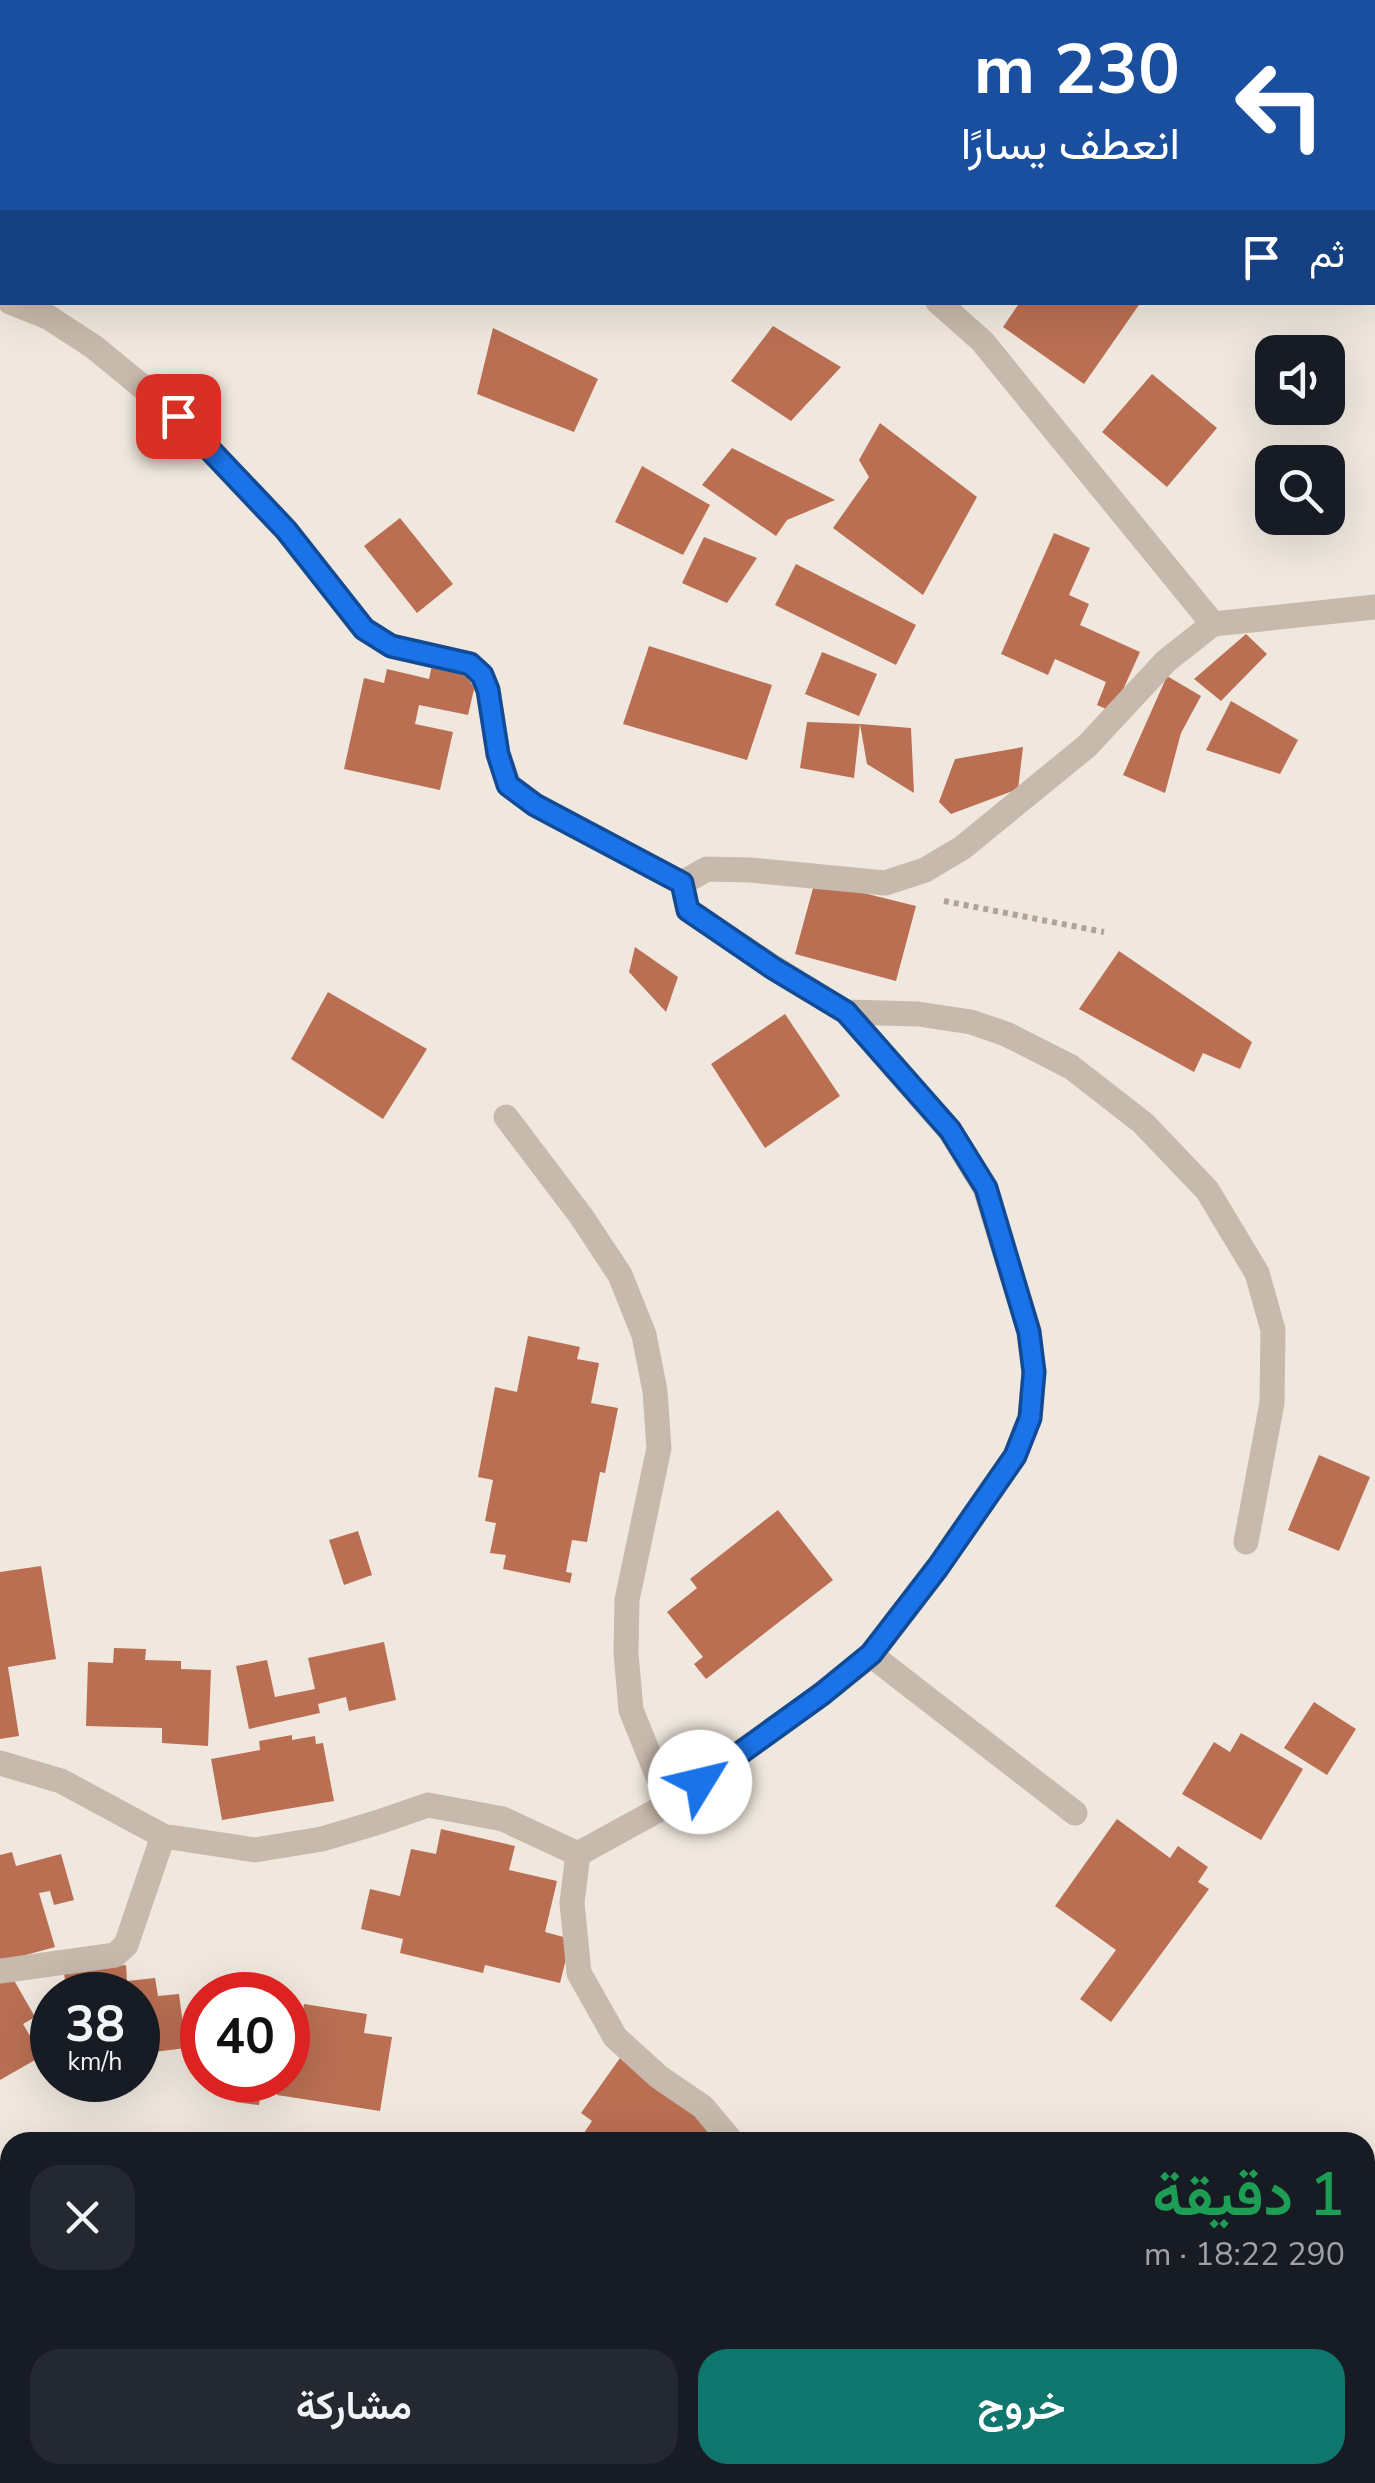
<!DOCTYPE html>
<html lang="ar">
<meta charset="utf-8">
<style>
body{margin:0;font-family:"Nunito Sans",Vazirmatn,sans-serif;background:#242831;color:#f1f3f6;direction:rtl;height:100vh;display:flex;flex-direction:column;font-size:38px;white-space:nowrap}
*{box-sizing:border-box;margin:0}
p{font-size:32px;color:#9ea1a6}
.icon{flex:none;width:55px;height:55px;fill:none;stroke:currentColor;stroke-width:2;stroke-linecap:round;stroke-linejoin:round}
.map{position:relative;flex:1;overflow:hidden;direction:ltr}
.sheet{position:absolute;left:0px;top:2132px;width:1375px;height:352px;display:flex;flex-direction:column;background:#171b24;border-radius:30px 30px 0 0;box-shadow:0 10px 40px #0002;direction:rtl}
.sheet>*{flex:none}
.top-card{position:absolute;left:0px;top:0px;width:1375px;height:305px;box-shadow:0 10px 40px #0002;direction:rtl;background:#1a4fa0;color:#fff;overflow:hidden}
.buttons{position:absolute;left:1255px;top:335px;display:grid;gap:20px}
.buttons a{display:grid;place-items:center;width:90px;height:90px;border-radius:20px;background:#171b24;box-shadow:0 10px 40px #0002;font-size:50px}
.speed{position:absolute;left:30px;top:1972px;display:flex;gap:20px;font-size:50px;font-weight:700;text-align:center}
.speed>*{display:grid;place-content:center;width:130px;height:130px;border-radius:50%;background:#171b24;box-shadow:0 10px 40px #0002;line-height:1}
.speed small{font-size:25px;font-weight:400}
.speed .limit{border:15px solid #d22;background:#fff;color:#111}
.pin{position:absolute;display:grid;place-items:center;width:85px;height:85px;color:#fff;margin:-42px;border-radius:20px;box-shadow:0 5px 15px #0006}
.me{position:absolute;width:110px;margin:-55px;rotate:54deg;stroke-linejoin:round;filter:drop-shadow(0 0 8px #0008)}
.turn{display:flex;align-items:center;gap:35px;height:210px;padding:0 30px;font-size:45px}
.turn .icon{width:130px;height:130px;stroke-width:2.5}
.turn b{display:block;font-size:70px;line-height:85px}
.then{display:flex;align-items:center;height:95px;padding:0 30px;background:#0003;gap:20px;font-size:38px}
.round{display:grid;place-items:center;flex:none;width:105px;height:105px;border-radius:30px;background:#242831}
.head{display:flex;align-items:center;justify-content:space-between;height:170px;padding:0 30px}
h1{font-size:60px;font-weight:600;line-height:75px;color:#1e9e55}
.cta{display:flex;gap:20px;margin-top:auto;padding:20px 30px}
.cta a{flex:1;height:115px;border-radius:30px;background:#0f766e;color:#fff;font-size:40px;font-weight:600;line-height:115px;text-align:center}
.cta a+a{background:#242831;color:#f1f3f6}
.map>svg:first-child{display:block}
</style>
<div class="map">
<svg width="1375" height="2483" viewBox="0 0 1375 2483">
<rect width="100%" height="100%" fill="#f0e8de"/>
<path fill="#ba6f53" d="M1020,302H1141L1084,384L1003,327Z
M773,326L841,367L791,421L731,381Z
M493,328L598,379L574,432L477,394Z
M1152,374L1217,428L1167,487L1102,432Z
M880,423L977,497L923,595L833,528L869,477L859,460Z
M732,448L835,500L787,520L776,536L702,485Z
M642,466L710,505L683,555L615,522Z
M400,518L453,584L417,613L364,546Z
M1054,533L1090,548L1069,595L1089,604L1080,625L1140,652L1113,712L1097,705L1106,682L1055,659L1048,675L1001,654Z
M704,537L757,558L727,603L682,583Z
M796,564L916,625L896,665L775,605Z
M1246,634L1267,654L1221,701L1194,679Z
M649,646L772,685L747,760L623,724Z
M822,652L877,674L859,716L805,694Z
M433,661L478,672L468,715L419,705L415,724L453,732L440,790L344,769L364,678L384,683L387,669L429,679Z
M1167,676L1201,696L1181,733L1165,793L1123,775Z
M1231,701L1298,740L1280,774L1206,750Z
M807,722L860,724L854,778L800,768Z
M860,724L911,728L914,793L867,764Z
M1023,747L1018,789L951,814L939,802L955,759Z
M815,881L916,906L896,981L795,954Z
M635,947L678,977L666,1012L629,972Z
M1119,951L1252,1042L1240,1069L1203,1053L1194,1072L1079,1009Z
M328,992L427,1049L383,1119L291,1059Z
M785,1014L840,1096L765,1148L711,1064Z
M528,1336L580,1347L577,1359L599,1363L591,1403L618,1408L605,1473L600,1472L587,1542L572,1540L566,1572L572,1573L570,1583L503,1569L506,1555L490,1553L496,1523L485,1521L493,1480L478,1477L495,1387L517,1392Z
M1319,1455L1370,1477L1339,1551L1288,1530Z
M778,1510L833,1580L706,1679L694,1664L703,1657L667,1612L697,1588L690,1579Z
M358,1531L372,1575L344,1585L329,1540Z
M41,1566L56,1659L8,1667L19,1736L0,1739V1572Z
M384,1642L396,1700L349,1711L346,1697L318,1704L320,1713L249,1729L236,1666L267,1660L275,1697L315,1689L308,1658Z
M114,1648L146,1649L145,1660L181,1661V1669L211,1670L208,1746L162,1743V1728L86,1726L88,1662L113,1663Z
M1314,1702L1356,1729L1327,1775L1284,1748Z
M1241,1733L1303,1769L1261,1840L1182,1794L1214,1742L1230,1752Z
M292,1735V1740L315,1736L316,1744L323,1743L334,1801L222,1820L211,1759L260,1750L259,1741Z
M1117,1819L1170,1858L1178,1846L1208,1867L1198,1882L1209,1889L1111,2022L1080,1999L1116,1950L1055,1906Z
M441,1829L515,1846L509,1870L557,1881L545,1932L571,1939L560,1983L485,1965L483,1973L400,1953L403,1939L361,1929L370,1889L400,1896L411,1849L436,1854Z
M12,1852L16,1866L61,1854L74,1900L54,1905L50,1891L39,1893L55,1947L0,1962V1855Z
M126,1965L127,1981L155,1978L158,1996L179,1994L186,2048L138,2054V1995H67L64,1973Z
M11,1975L35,2017L23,2024L42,2056L0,2080V1981Z
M304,2004L367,2014L364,2033L392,2037L380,2111L277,2095L279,2080H288V2063L294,2065Z
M620,2058L715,2128L704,2142H591L582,2136L592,2121L581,2113Z
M238,2080H262L259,2105L235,2102Z"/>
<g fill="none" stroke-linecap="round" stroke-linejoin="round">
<path stroke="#b3a396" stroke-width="6" stroke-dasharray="5 5" stroke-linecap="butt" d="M944,901L1104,932"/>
<path stroke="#c7b9ab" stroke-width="25" d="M304,0L305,2
M1145,2L1146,0
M10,302L48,317L94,347L178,416L286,530L364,629L391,646L470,664L481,675L488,690L498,754L509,785L535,805L682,883
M938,302L982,341L1213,624
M846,1012L918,1014L971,1022L1006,1034L1071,1067L1143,1123L1207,1190L1257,1273L1273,1330L1272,1403L1246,1542
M506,1117L581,1216L620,1275L644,1335L655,1391L659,1448L627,1600L626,1653L631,1710L669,1804
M871,1655L1075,1813
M578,1854L572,1903L579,1973L615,2037L659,2077L703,2107L732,2142
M0,1971L115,1955L126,1945L163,1836"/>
<path stroke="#c7b9ab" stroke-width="25" d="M0,1763L61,1781L163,1836L255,1850L322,1839L379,1822L428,1805L503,1819L578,1854L669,1804L822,1694L871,1655L938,1567L1015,1456L1030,1418L1034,1372L1029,1331L985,1188L950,1131L846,1012L773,967L688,910L682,883L707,869L750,870L885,883L925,870L962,848L1087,746L1166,661L1213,624L1375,607"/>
</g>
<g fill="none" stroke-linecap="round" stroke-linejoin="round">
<g stroke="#114b97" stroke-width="25">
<path id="route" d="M178,416L286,530L364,629L391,646L470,664L482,675L488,690L498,754L508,785L535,805L682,883L688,910L773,968L846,1012L950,1130L986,1188L1029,1332L1034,1372L1030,1418L1015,1456L938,1567L871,1654L822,1694L700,1782"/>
</g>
<use href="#route" stroke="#1a73e8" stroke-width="18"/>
</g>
</svg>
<div class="buttons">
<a><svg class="icon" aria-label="sound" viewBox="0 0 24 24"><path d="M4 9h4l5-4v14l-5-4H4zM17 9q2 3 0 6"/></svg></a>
<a><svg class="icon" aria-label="search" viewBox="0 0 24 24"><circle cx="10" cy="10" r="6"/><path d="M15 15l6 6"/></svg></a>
</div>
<div class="speed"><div>38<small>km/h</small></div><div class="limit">40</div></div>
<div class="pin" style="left:178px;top:416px;background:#d93025"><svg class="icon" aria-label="arrive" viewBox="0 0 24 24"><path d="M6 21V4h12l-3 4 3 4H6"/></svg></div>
<svg class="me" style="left:700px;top:1782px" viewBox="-20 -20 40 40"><circle r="19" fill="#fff"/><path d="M0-13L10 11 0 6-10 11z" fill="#1a73e8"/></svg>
<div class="top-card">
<div class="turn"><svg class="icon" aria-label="left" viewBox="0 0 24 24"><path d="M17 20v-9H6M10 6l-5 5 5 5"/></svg><div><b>230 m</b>انعطف يسارًا</div></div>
<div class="then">ثم<svg class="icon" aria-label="arrive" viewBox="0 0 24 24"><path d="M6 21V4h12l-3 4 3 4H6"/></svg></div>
</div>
<section class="sheet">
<div class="head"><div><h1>1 دقيقة</h1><p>290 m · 18:22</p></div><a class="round"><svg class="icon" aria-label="close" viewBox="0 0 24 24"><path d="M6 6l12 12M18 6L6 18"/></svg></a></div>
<div class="cta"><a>خروج</a><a>مشاركة</a></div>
</section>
</div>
